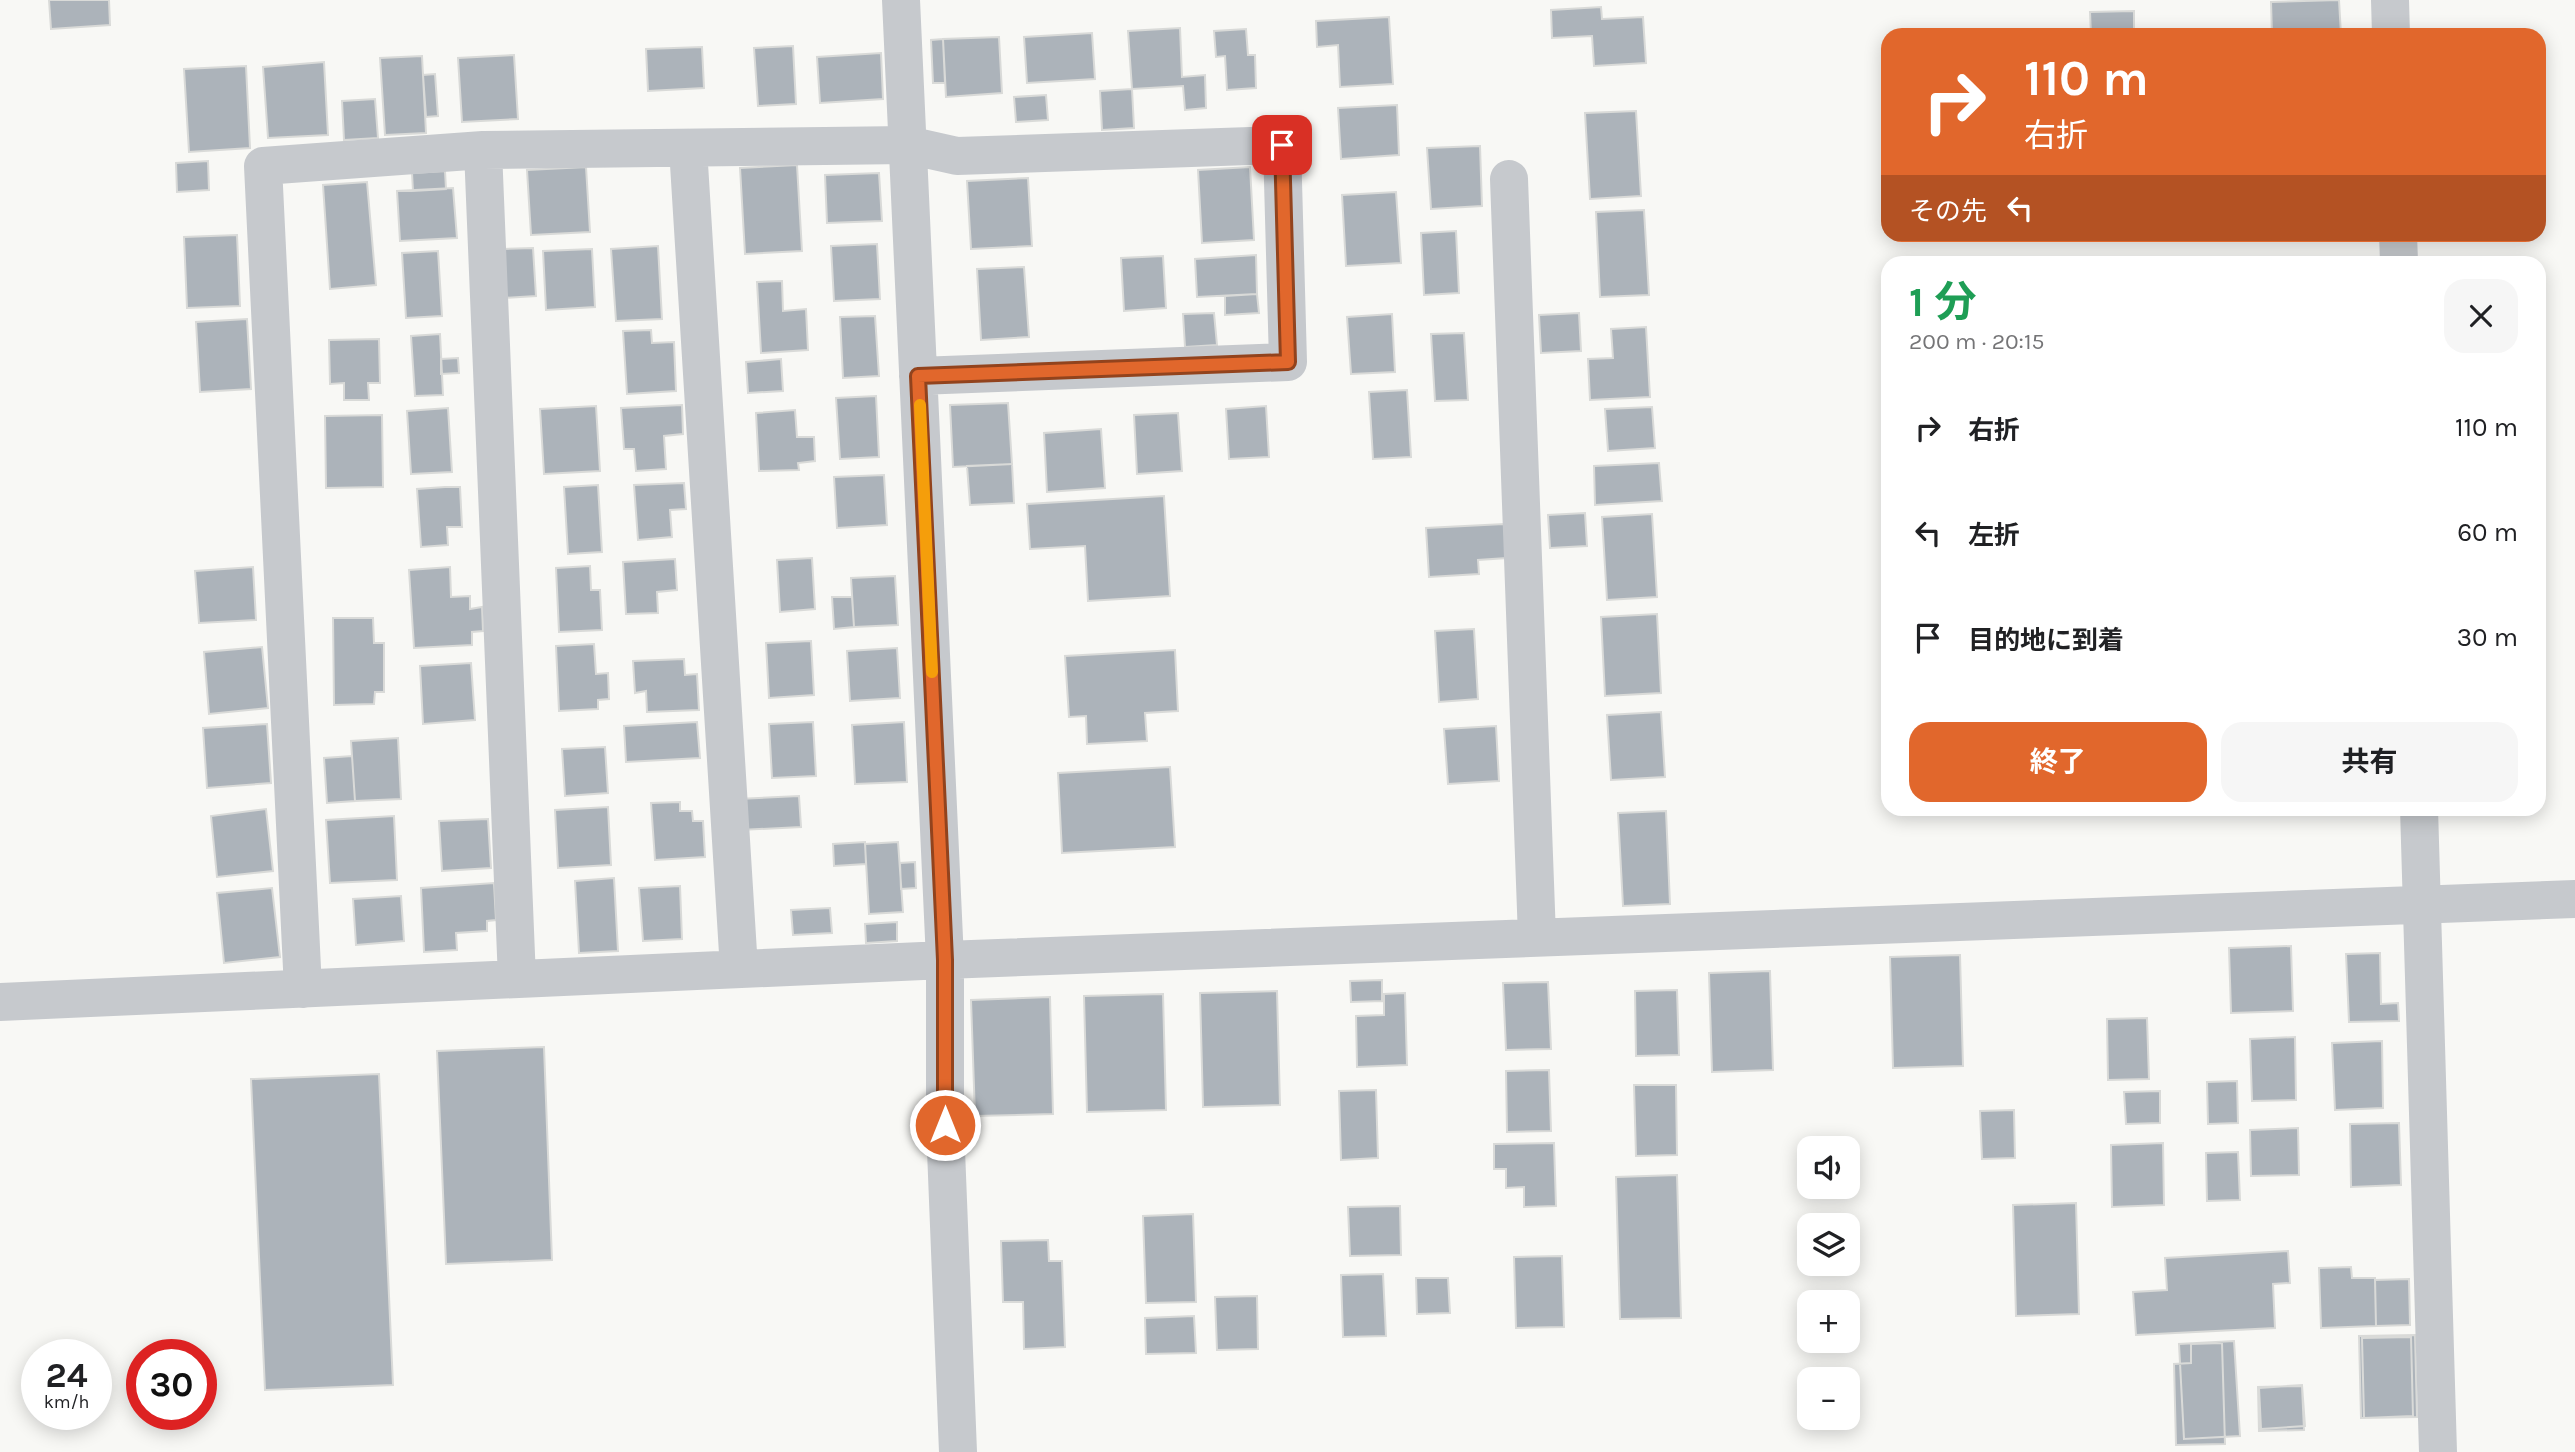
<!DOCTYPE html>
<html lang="ja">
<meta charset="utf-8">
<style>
body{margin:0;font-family:Karla,"Noto Sans JP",sans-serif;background:#f6f6f6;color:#202124;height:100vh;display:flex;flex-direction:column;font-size:26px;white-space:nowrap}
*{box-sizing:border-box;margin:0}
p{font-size:23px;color:#757577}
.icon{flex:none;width:38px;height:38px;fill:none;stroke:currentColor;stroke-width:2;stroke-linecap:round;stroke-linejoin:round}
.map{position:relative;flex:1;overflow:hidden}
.drawer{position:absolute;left:1881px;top:256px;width:665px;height:560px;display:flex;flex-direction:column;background:#fff;border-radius:21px;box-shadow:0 4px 18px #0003}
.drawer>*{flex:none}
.top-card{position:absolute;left:1881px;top:28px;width:665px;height:214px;border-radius:21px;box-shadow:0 4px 18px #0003;background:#e1672c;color:#fff;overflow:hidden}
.buttons{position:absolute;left:1797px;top:1136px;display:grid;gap:14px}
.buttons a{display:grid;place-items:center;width:63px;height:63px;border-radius:14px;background:#fff;box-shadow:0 4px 18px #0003;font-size:35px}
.speed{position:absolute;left:21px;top:1339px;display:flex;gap:14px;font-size:35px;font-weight:700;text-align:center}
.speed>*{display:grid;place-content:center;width:91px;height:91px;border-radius:50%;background:#fff;box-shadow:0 4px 18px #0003;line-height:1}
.speed small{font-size:18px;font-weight:400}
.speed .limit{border:10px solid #d22;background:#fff;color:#111}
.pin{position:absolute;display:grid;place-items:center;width:60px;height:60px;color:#fff;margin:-30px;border-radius:14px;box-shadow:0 4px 10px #0006}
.me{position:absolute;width:77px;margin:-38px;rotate:0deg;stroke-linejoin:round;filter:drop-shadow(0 0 5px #0008)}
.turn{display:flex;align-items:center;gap:24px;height:147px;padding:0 28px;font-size:32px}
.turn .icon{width:91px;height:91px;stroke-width:2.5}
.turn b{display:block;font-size:49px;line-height:60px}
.then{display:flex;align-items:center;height:66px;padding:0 28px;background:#0003;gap:14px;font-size:26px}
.round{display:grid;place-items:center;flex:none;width:74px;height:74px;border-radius:21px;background:#f6f6f6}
.overview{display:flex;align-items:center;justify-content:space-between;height:119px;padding:0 28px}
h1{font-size:42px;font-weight:700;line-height:52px;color:#1e9e55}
.action{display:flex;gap:14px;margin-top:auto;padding:14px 28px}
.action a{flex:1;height:80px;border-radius:21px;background:#e1672c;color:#fff;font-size:28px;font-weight:700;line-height:80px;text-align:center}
.action a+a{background:#f6f6f6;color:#202124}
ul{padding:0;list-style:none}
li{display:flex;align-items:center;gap:21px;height:105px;padding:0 28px}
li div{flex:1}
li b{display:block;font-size:26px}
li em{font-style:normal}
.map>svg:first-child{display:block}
</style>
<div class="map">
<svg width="2575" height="1452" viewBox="0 0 2575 1452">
<rect width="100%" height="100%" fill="#f8f8f5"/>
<path fill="#acb3ba" stroke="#d9dad8" stroke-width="2" d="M49,0H109L110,25L51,29Z
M2339,0L2341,35H2272L2271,2Z
M1601,7L1602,19L1643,17L1646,63L1594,66L1592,36L1552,38L1551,10Z
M2134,11V35H2091L2090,12Z
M1389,17L1393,84L1340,87L1338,45L1317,47L1316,21Z
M1180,28L1182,77L1205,75L1206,108L1185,110L1183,86L1132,89L1128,31Z
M1246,29L1248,55H1255L1256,88L1227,90L1225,56L1216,57L1214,31Z
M1092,33L1095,79L1027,83L1024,37Z
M999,37L1002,93L946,97L943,39Z
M943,39L945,83H933L931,40Z
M793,46L796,104L758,106L754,48Z
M702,47L704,88L648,91L646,49Z
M881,53L883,99L820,103L817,57Z
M514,55L518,119L462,122L458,58Z
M422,56L426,133L385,135L380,58Z
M324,62L328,135L268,138L263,67Z
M246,66L250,148L189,152L184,69Z
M435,74L438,116L426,117L423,75Z
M1132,89L1134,128L1102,130L1100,91Z
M1046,95L1048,120L1016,122L1014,97Z
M375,99L378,138L344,140L342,101Z
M1397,105L1399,155L1341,159L1338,108Z
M1636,111L1641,196L1590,199L1585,113Z
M1480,146L1482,206L1431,209L1427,148Z
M208,161L209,190L177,192L176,163Z
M797,165L802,251L745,254L740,168Z
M586,167L590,232L531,235L527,170Z
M1250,167L1254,240L1202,243L1198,170Z
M445,171L446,189L413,191L412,173Z
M879,173L882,221L827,223L825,175Z
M1028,178L1032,246L971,249L967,181Z
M367,182L376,285L330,289L323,185Z
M453,188L457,238L400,241L397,191Z
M1396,192L1401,263L1346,266L1342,195Z
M1644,210L1649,295L1600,297L1596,212Z
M1456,231L1459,293L1424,295L1421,233Z
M237,235L240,306L187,308L184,237Z
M877,244L880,299L834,301L831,246Z
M658,246L662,319L616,321L611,249Z
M533,248L536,296L503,298L501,249Z
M592,249L595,307L546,310L543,251Z
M438,251L442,316L406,318L402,253Z
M1256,255L1257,294L1197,297L1195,259Z
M1163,256L1166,308L1124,311L1121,258Z
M1024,267L1029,337L981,340L977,269Z
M782,281L783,311L806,309L808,350L761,353L757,282Z
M1257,294L1259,313L1225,315V296Z
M1214,313L1217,345L1185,347L1183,314Z
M1579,313L1581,351L1541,353L1539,315Z
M1392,314L1395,372L1351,374L1347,317Z
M875,316L879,376L843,378L840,317Z
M247,319L251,389L200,392L196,322Z
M1646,327L1650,397L1590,400L1588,359L1613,358L1611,329Z
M651,330L652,343L674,342L676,391L627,394L623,331Z
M1464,333L1468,400L1435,401L1431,334Z
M440,334L443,395L415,396L411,336Z
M379,339L380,383H368L369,400H344V383L330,384L329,340Z
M458,358L459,373L441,374V359Z
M781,359L783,391L748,393L746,362Z
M1407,390L1411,457L1373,459L1369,392Z
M876,396L879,457L840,459L836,398Z
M1008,403L1012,464L953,467L950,405Z
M682,405L683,434L664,436L666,469L636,471L634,449H624L621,408Z
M596,406L600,471L544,474L540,409Z
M1266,406L1269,457L1229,459L1226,409Z
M1652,407L1655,448L1608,451L1605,409Z
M448,408L452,472L411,474L407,411Z
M795,410L797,437H814L815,461L798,463L799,470L759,471L756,413Z
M1178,413L1182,471L1137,474L1134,415Z
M382,415L383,487L326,488L325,416Z
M1101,429L1105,488L1047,492L1044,433Z
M1659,463L1662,501L1595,505L1594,466Z
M1012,464L1014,503L970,505L967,466Z
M884,475L887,525L837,528L834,477Z
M684,483L686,509L670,510L672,537L638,540L634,485Z
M598,485L602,552L568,554L564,487Z
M445,487H460L462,527H447L448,545L421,547L417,489Z
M1164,496L1170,596L1088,601L1085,546L1030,549L1027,504Z
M1585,513L1587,546L1550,548L1548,515Z
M1652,514L1657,597L1607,600L1602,517Z
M1504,524L1507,558L1478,560L1479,574L1429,577L1426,528Z
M812,558L815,609L780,612L777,560Z
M675,559L677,590L657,592L658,613L626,614L623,562Z
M590,566L591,590H600L602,630L559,632L556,568Z
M253,567L256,620L199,623L195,571Z
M450,567L451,597L470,596V609L482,607L483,631L472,632V645L414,648L409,570Z
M895,576L898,625L854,627L851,578Z
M832,597H852L854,627L834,629Z
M1657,614L1661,693L1605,696L1601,617Z
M333,618H373L374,643H384V692H375L374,704L334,705Z
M1474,629L1478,699L1439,702L1435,631Z
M811,641L814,695L769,698L766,643Z
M594,644L596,674L608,673L609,699L598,700V709L559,711L556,646Z
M262,647L268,708L209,714L204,652Z
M897,648L900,698L850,701L847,651Z
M1175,650L1178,711L1145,713L1147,741L1087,744L1086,716L1069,717L1065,656Z
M684,659L685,675L697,674L699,710L647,712L646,691L635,693L633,661Z
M471,663L475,720L423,724L420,666Z
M1661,712L1665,777L1611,780L1607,715Z
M697,722L700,758L626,762L624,726Z
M813,722L816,776L772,778L769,724Z
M904,722L907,782L855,784L852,725Z
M267,724L271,783L207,788L203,728Z
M1496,726L1499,781L1448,784L1444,729Z
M398,738L401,799L355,801L351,741Z
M605,747L608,793L565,796L562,749Z
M352,756L355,801L327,803L324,758Z
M1170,767L1175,847L1062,853L1058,773Z
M799,796L801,827L740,830L738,799Z
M680,802V811H692L693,821H703L705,857L655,860L651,803Z
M608,807L611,865L558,868L555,810Z
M2325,808H2371V809L2326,810Z
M266,809L273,871L217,877L211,816Z
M1666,811L1670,904L1623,906L1618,813Z
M394,816L397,880L330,883L326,820Z
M488,819L491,868L442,871L439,821Z
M865,842L866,864L834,866L833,844Z
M898,842L903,912L869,914L865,844Z
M915,862L916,888L901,889L900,863Z
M614,878L618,951L579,953L575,881Z
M494,883L496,920L487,921V931L456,933L457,950L424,952L421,888Z
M680,886L682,939L643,941L639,888Z
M272,888L280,957L224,963L217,893Z
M401,896L404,941L356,945L353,899Z
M830,908L832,933L793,935L791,910Z
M897,922V941L866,943L865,924Z
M2291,946L2293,1011L2231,1013L2229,948Z
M2380,953L2381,1004L2398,1003L2399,1021L2349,1022L2346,954Z
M1960,955L1963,1066L1893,1068L1890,957Z
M1770,971L1773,1070L1712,1072L1709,973Z
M1382,980V1001L1351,1002L1350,981Z
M1548,982L1551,1049L1506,1050L1503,983Z
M1677,990L1679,1055L1636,1056L1635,991Z
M1277,991L1280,1105L1203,1107L1200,993Z
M1405,993L1407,1065L1357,1067L1356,1016L1384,1015V994Z
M1163,994L1166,1110L1087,1112L1084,996Z
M1050,997L1053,1114L975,1116L971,1000Z
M2147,1018L2149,1079L2108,1080L2107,1019Z
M2295,1037L2296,1100L2252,1101L2250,1039Z
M2382,1041L2383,1108L2335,1110L2332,1043Z
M544,1047L552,1260L446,1264L437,1051Z
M1549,1070L1551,1131L1507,1132L1506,1071Z
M379,1074L393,1385L265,1390L251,1079Z
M2237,1081L2238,1123L2208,1124L2207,1082Z
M1634,1085H1676L1677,1155L1636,1156Z
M1376,1090L1378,1158L1341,1160L1339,1091Z
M2160,1091V1123L2126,1124L2124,1092Z
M2014,1110L2015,1158L1982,1159L1980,1111Z
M2399,1123L2401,1185L2351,1187L2350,1124Z
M2298,1128L2299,1175L2251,1176L2250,1130Z
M1554,1143L1556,1206L1524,1207V1187L1506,1188V1169H1494V1144Z
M2163,1143L2164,1205L2112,1207L2111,1145Z
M2238,1152L2240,1200L2207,1201L2206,1153Z
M1677,1175L1681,1318L1620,1319L1616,1177Z
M2076,1203L2079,1314L2016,1316L2013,1205Z
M1400,1206L1401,1255L1350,1256L1348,1207Z
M1193,1214L1196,1302L1146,1303L1143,1216Z
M1048,1240L1049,1261H1062L1065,1347L1024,1349L1023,1302H1003L1001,1241Z
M2288,1251L2290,1283L2273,1284L2275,1328L2136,1335L2133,1292L2167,1290L2165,1258Z
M1562,1256L1564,1327L1516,1328L1514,1257Z
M2351,1267L2352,1278H2375L2376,1326L2321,1328L2319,1268Z
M1383,1274L1386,1336L1343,1337L1341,1275Z
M1416,1278H1448L1450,1313L1417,1314Z
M2409,1279L2410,1325L2376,1326L2375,1280Z
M1257,1296L1258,1349L1217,1350L1215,1297Z
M1194,1316L1196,1353L1146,1354L1145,1318Z
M2415,1335L2417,1417L2361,1418L2359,1336Z
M2411,1337L2413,1416L2364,1418L2362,1338Z
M2234,1341L2240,1436L2184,1439L2179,1344Z
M2222,1343L2225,1444L2176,1445L2174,1364L2191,1363V1344Z
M2302,1385L2305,1426L2261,1429L2259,1388Z
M2302,1386L2304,1430L2259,1431L2258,1387Z"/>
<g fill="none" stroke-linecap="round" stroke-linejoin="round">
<path stroke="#c6c9cd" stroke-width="38" d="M901,0L945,960V1125L958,1452
M2390,0L2391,35
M688,148L739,969
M483,150L517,979
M1509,179L1537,937
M2398,234L2399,262
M2419,808L2438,1452
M303,989L263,166L483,150L908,145L957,156L1282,145L1288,362L918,376
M0,1002L945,960L2575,899"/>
</g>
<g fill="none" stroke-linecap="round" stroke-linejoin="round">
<g stroke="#92431d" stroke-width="18">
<path id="route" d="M945,1125V960L918,376L1288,362L1282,145"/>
</g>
<use href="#route" stroke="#e1672c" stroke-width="12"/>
<path stroke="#f59e0b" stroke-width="12" d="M920,405L932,672"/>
</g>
</svg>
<div class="buttons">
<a><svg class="icon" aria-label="sound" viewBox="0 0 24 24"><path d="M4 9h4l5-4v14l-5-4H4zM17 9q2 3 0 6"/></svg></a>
<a><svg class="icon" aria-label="layers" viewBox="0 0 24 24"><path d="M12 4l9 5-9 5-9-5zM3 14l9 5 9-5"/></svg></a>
<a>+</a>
<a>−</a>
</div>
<div class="speed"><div>24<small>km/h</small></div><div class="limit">30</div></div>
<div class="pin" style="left:1282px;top:145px;background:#d93025"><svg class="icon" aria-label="arrive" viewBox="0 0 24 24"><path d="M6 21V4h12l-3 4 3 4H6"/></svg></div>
<svg class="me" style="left:945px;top:1125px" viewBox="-20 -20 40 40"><circle r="17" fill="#e1672c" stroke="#fff" stroke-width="3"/><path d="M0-11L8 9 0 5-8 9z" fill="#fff"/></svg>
<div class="top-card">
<div class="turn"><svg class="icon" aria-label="right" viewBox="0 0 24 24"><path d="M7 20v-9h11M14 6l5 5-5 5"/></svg><div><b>110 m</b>右折</div></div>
<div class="then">その先<svg class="icon" aria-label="left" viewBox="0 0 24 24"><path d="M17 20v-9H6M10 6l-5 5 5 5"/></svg></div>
</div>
<section class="drawer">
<div class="overview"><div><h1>1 分</h1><p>200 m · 20:15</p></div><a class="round"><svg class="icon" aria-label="close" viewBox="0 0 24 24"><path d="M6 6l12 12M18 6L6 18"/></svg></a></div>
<ul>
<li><svg class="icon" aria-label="right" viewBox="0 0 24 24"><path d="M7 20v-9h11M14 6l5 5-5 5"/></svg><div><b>右折</b></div><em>110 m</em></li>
<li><svg class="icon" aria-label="left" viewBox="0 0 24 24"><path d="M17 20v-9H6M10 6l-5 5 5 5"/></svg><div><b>左折</b></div><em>60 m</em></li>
<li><svg class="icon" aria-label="arrive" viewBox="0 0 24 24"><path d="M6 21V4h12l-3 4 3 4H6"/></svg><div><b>目的地に到着</b></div><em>30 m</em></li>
</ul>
<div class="action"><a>終了</a><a>共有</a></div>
</section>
</div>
